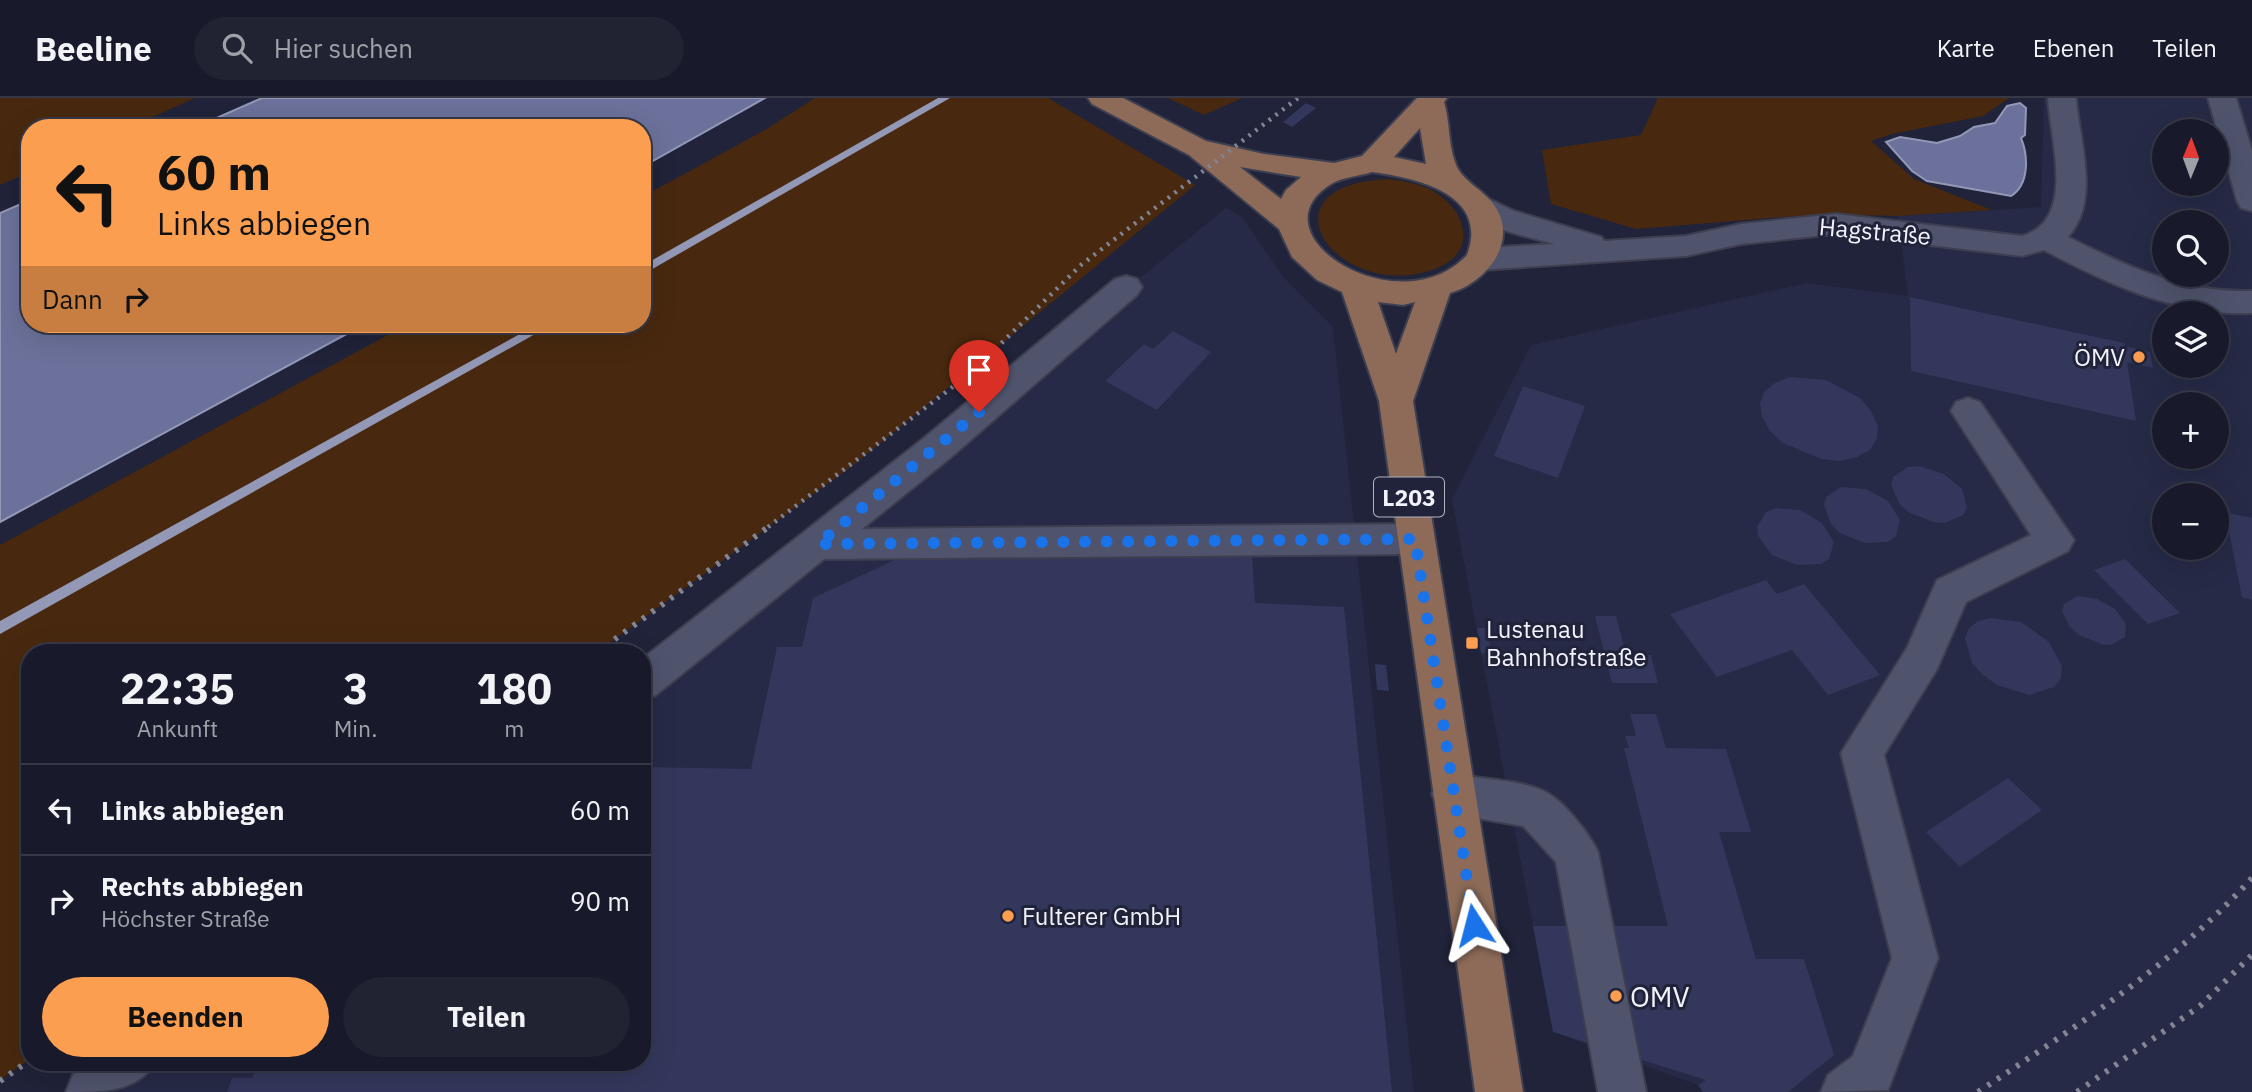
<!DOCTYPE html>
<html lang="de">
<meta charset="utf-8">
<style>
body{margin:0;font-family:"IBM Plex Sans",sans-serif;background:#212333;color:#f1f3f6;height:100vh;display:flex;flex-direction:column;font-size:26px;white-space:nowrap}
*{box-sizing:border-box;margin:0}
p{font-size:23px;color:#9fa1a9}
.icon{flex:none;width:38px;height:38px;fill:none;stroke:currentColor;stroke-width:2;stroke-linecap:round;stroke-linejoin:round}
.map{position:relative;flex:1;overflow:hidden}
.drawer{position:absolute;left:21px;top:546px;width:630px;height:427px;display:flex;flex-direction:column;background:#181a2b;border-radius:28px;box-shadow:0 7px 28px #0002,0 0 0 2px #363847}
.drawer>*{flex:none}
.hud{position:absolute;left:21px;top:21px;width:630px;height:214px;border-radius:28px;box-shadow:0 7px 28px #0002,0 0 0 2px #363847;background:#fb9e50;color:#111;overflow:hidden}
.needle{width:46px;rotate:1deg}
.controls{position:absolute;left:2152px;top:21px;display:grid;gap:14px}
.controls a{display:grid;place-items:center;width:77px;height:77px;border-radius:50%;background:#181a2b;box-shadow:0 7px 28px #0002,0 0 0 2px #363847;font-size:35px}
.pin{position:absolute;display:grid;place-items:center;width:60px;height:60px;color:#fff;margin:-72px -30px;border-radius:50% 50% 50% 0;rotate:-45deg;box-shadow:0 0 7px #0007}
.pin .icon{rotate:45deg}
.me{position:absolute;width:77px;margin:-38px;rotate:351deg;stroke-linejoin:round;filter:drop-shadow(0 0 5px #0008)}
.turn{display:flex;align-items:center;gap:24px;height:147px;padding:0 21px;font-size:32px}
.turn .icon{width:91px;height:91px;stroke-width:2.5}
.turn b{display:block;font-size:49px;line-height:60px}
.then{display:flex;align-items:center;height:66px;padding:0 21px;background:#0003;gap:14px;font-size:26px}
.eta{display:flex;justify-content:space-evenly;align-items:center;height:119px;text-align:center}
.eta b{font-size:42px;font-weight:700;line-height:49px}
.cta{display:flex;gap:14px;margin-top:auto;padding:14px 21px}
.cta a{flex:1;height:80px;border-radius:42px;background:#fb9e50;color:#111;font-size:28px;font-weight:700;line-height:80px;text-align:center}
.cta a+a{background:#212333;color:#f1f3f6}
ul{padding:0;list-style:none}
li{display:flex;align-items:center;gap:21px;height:91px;padding:0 21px;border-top:2px solid #363847}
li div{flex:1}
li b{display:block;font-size:26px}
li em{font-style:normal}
header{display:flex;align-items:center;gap:42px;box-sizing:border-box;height:98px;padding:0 35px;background:#181a2b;border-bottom:2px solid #363847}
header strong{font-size:33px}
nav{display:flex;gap:38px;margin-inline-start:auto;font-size:24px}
.search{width:490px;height:63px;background:#212333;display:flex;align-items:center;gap:18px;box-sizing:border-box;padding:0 24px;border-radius:38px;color:#9fa1a9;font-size:26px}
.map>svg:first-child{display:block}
</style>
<header>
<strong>Beeline</strong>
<div class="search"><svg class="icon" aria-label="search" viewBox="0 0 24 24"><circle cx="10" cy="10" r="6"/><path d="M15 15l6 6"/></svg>Hier suchen</div>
<nav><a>Karte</a><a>Ebenen</a><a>Teilen</a></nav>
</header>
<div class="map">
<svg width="2252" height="994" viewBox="0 0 2252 994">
<rect width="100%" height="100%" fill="#202339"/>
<path fill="#262a46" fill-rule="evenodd" d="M2044,0H2252V994H1703L1698,987L1553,934L1452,401L1531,247L1807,185L1908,198L1898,118L2041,109ZM2165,33H2217V86H2165ZM2165,124H2217V177H2165ZM2165,215H2217V268H2165ZM2165,306H2217V359H2165ZM2165,397H2217V450H2165Z
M1226,110L1242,119L1284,180L1333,229L1414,994H90L131,964H642V585Z"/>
<path fill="#48290f" d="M0,0H195L128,30H30V74L0,87Z
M815,0H1048L1195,87L856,365L596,555H30V961L0,982V447L408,226H642V99L765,32Z
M1168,0H1242L1204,17Z
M1658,0H2009L1983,18L1892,36L1871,43L1914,81L1992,112L1898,118L1821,116L1636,131L1551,106L1542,52L1641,37Z
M1387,81C1402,83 1419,85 1433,93C1469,114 1478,157 1432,172C1337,204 1255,88 1387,81Z"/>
<path fill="#6b719a" stroke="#9398b7" stroke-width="2" d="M262,0H765L642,69V30H194Z
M2020,5L2026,10L2025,37L2021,40C2028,57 2030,86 2011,98L1927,83L1912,73L1886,44L1900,39L1937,45L1960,38L1974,29L1995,25L2007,8Z
M30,102V226H365L0,424V115Z"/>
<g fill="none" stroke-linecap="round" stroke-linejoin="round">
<path fill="#9398b7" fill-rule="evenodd" d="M938,0H950L642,177V168Z
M538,226H553L0,536V523Z"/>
</g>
<path fill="#33375b" d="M1306,5L1316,10L1292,29L1283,24Z
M1910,199L2124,245L2125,248L2150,254L2153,270L2127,264L2136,323L1911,273Z
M1173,233L1211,254L1157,312L1105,283L1144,246L1153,251Z
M1789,279L1826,282L1860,300L1871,313L1878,328L1877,340L1870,352L1857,359L1840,363L1821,361L1783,345L1770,333L1762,319L1760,305L1764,294L1775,285Z
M1523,288L1585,308L1558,380L1494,358Z
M1919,368L1944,376L1962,391L1967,410L1963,417L1945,425L1933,424L1908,414L1899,405L1891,387L1893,379L1908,369Z
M1841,389L1866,391L1888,403L1900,422L1896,438L1888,444L1865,445L1840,435L1831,426L1824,407L1826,399Z
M1776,410L1800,412L1822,425L1834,444L1829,461L1821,466L1797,467L1772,457L1758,438L1757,429L1766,414Z
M2225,414L2252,420V502L2242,499Z
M914,453L1252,457L1255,505L1344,509L1392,994H227L232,980H252L258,964H642V669L751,671L777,549H802L813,500Z
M2125,461L2180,515L2148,526L2094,472Z
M1766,482L1777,496L1804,486L1880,577L1828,597L1792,552L1717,579L1670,516Z
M2078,498L2097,501L2115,511L2126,526L2125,539L2111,547L2101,546L2079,537L2070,529L2062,513L2064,506Z
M1595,518H1616L1626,556L1651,557L1658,585H1612Z
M1990,520L2021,524L2049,544L2062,568L2061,580L2054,589L2029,597L1997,587L1983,577L1972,565L1965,540L1969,530L1978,523Z
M1477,530H1487L1491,555H1481Z
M1375,566L1386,567L1389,593L1377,592Z
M1630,616H1656L1666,650L1726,651L1751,734H1719L1756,861H1804L1834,957L1788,994H1703L1698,987L1706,982L1553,934L1533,828H1668L1624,650H1629L1625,638H1636Z
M2008,680L2042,712L1960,769L1926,734Z"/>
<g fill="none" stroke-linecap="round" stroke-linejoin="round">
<g stroke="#3d3f50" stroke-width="4">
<path id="minor" d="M2048,0H2076C2079,42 2101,103 2068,139C2128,169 2184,195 2252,193V215C2177,218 2110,187 2044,152L2022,158L1836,136L1741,146L1686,158L1481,172L1470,169L1465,161L1470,153L1481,150L1554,146C1530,139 1476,129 1463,108L1467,101L1478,98L1489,101L1514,113L1601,139L1604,143L1686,138L1741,126L1836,116L2022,138C2077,122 2050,42 2048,0Z
M2208,0H2236L2252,53V113L2241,110L2237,103Z
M1126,178L1137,181L1142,189L1137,197L950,360L862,431L1415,426L1428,430L1434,441L1428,452L1415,456L824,461L656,597L642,602V561L924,340L1115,181Z
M1968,300L1980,304L2074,442L2068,453L1966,504L1937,571L1884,657L1938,860L1888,992L1821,994L1828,977L1853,958L1892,860L1841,655L1907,550L1937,482L2031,437L1951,313L1956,304Z
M1453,676C1479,681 1528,682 1549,696C1566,706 1590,737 1598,754L1646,994H1598L1556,764L1523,728L1453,716L1438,710L1432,696L1438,682Z
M90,964H155C138,994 103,994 66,994L73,977Z"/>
</g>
<g stroke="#3d3f50" stroke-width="4">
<path id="major" d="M1088,0H1123L1206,43L1264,56L1334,65L1362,58L1417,0H1447L1444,4C1450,23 1448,45 1455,64C1461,83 1483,91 1494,107C1520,143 1486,185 1450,195L1413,303L1523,994H1475L1379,303L1342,194L1317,182L1292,159L1279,131L1189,57L1092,6ZM1420,30L1426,66L1394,59ZM1240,69L1301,79L1286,92L1281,101ZM1372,74C1417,80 1490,96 1467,157C1400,229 1250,137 1331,86C1342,79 1360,78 1372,74ZM1378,204L1403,207L1415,204L1396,256Z"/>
</g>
<use href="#minor" fill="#4f536c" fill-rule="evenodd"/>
<use href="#major" fill="#8d6b58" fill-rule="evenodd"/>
<path stroke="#828594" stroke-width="4.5" stroke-dasharray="2.5 6" stroke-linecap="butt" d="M768,429L971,275L1081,167L1298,0"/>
<path stroke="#828594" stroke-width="6" stroke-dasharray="3.5 8" stroke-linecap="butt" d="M596,555L771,427
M0,983L30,962
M1978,994C2075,929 2173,867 2252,780
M2077,994L2200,908L2252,857"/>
</g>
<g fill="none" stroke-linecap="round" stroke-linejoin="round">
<path stroke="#1a73e8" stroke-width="12" stroke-dasharray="0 21.6" d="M979,314L818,446L1415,441L1474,827"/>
</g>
<g fill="#fb9e50" stroke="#202339" stroke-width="2.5">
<circle cx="2139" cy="259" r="7"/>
<rect x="1465" y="538" width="14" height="14" rx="3.5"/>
<circle cx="1008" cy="818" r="7"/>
<circle cx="1616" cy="898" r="7"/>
</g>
<g text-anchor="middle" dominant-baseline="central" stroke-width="6" stroke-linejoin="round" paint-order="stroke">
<rect fill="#202339" stroke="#b2b5c2" stroke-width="2" x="1374" y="379.5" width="70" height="39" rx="5"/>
<g font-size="23" font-weight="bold" fill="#f1f3fc">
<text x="1409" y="399">L203</text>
</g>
<g font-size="24" fill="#f1f3fc" stroke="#202339">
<text transform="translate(1875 133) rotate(5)">Hagstraße</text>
</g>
<g font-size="24" fill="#f1f3fc" stroke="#202339" text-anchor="start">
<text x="2125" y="259" text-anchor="end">ÖMV</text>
<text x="1486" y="531">Lustenau<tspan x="1486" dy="28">Bahnhofstraße</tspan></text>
<text x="1022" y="818">Fulterer GmbH</text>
</g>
<g font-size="28" fill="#f1f3fc" stroke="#202339" text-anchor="start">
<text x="1630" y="898">OMV</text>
</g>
</g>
</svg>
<div class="controls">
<a><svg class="needle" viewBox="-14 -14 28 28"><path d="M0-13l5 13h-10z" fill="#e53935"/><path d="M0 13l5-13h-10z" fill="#9fa1a9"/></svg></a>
<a><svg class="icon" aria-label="search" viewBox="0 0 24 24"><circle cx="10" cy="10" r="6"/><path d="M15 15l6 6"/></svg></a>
<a><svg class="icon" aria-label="layers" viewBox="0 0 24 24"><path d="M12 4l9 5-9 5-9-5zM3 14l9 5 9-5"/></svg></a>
<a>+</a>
<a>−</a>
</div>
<div class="pin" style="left:979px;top:314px;background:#d93025"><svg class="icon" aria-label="arrive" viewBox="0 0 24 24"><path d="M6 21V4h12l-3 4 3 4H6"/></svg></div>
<svg class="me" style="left:1474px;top:827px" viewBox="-20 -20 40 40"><path d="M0-17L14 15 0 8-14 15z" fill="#1a73e8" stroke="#fff" stroke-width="4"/></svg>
<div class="hud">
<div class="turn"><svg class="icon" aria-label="left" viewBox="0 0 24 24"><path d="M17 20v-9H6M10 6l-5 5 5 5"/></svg><div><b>60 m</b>Links abbiegen</div></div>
<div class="then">Dann<svg class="icon" aria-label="right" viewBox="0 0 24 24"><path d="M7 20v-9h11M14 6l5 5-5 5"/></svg></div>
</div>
<section class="drawer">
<div class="eta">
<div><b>22:35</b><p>Ankunft</p></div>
<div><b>3</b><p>Min.</p></div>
<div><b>180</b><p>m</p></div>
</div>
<ul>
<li><svg class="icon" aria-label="left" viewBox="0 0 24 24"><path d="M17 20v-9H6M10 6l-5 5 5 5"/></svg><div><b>Links abbiegen</b></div><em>60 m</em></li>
<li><svg class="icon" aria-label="right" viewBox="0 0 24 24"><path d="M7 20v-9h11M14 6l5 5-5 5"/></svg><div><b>Rechts abbiegen</b><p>Höchster Straße</p></div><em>90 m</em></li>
</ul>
<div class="cta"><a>Beenden</a><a>Teilen</a></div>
</section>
</div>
